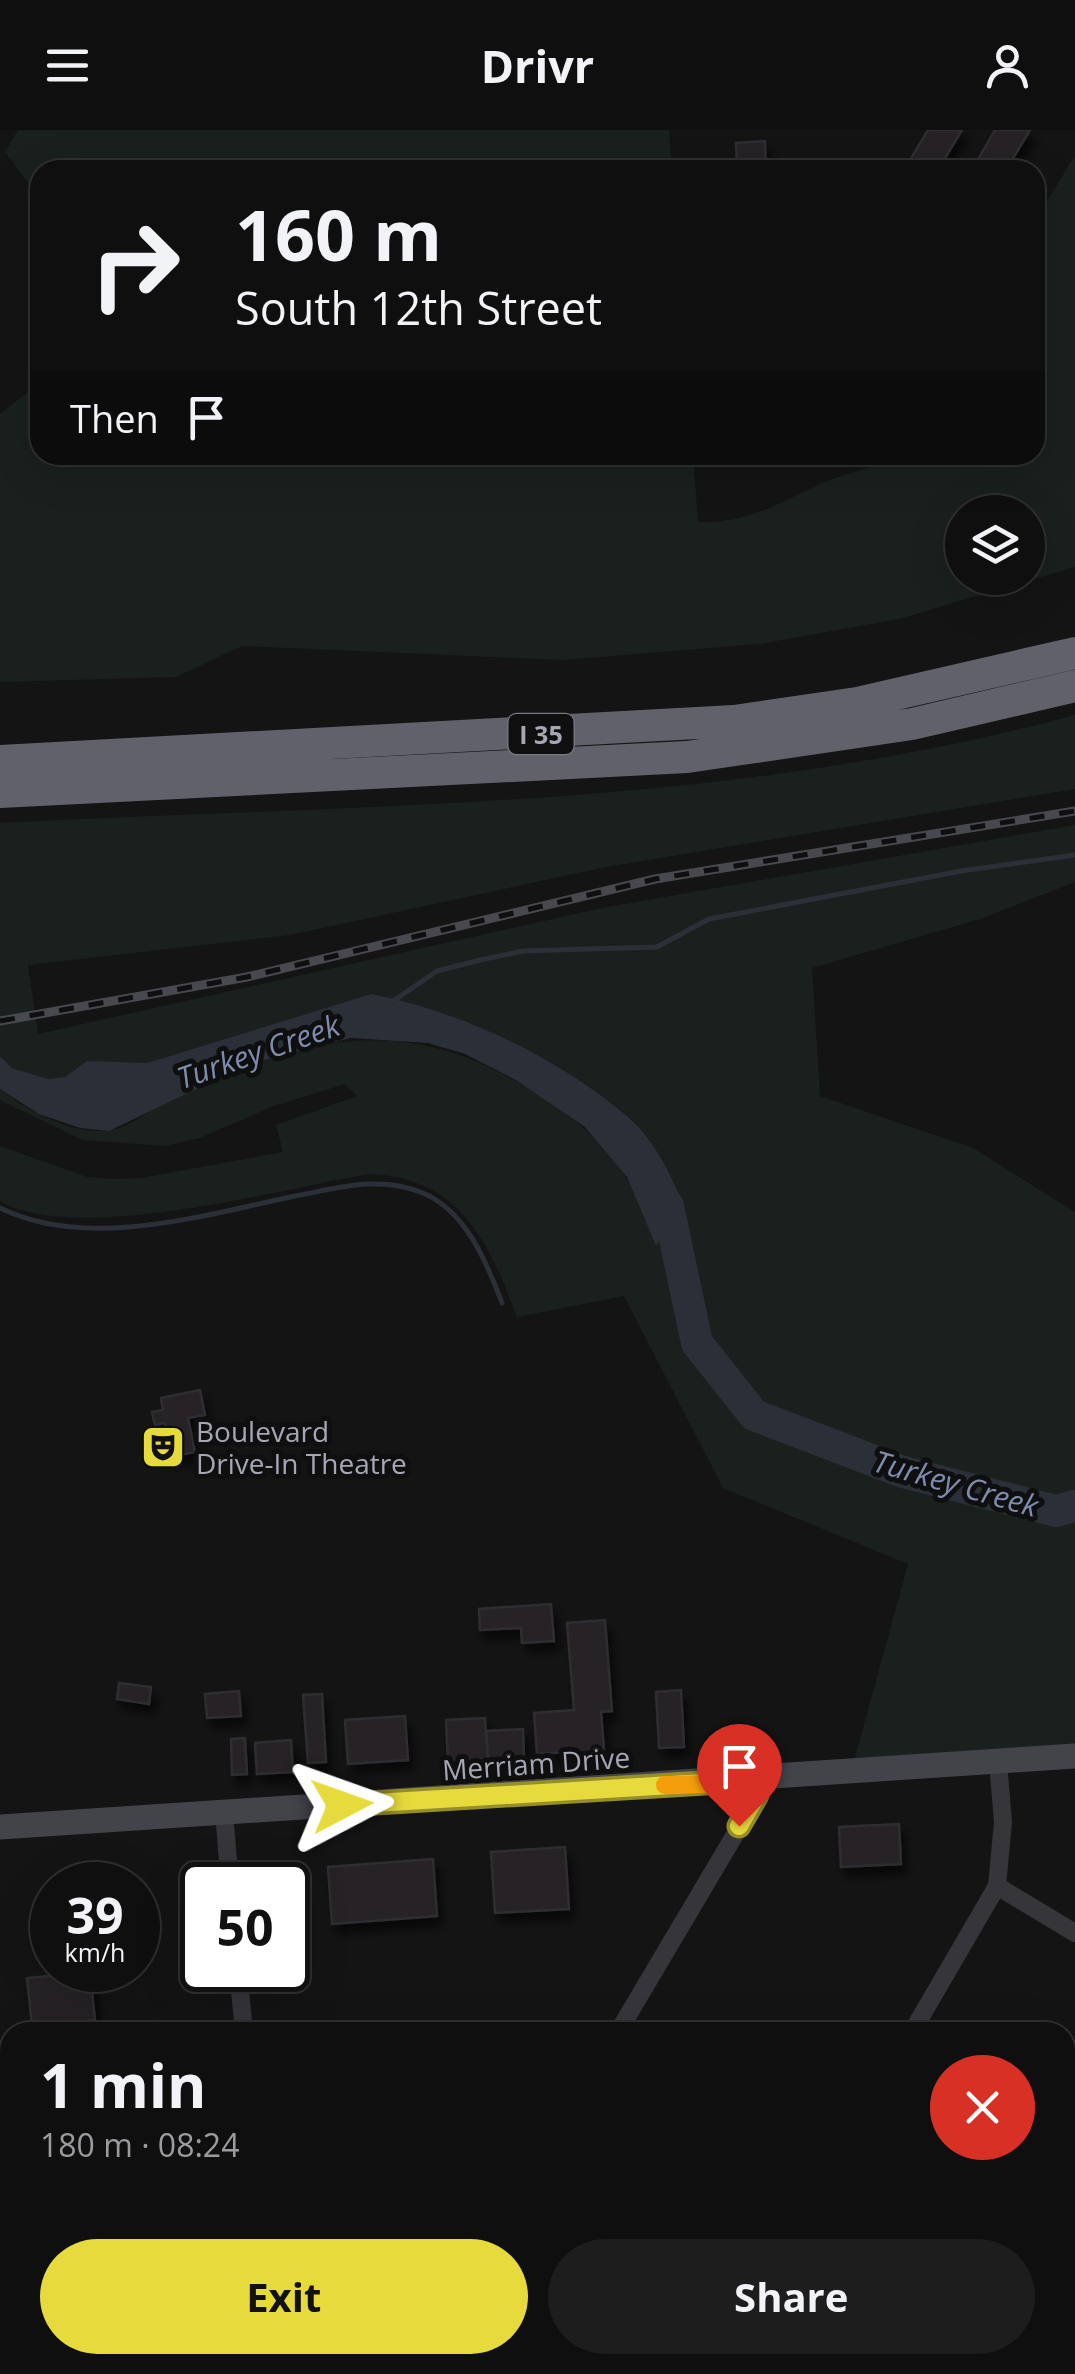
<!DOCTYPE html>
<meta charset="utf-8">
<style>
body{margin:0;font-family:"Open Sans",sans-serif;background:#1d1d1e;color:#f1f3f6;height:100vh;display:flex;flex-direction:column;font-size:38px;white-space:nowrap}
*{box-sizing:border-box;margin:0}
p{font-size:32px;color:#9b9c9f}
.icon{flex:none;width:55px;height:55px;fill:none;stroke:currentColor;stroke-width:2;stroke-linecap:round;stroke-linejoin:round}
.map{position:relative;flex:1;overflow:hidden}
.sheet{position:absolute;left:0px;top:1892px;width:1075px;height:352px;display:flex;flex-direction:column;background:#0f0f10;border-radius:30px 30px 0 0;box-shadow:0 10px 40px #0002,0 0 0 2px #2f2f30}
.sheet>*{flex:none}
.hud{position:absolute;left:30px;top:30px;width:1015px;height:305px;border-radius:30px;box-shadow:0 10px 40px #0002,0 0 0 2px #2f2f30;background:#0f0f10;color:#f1f3f6;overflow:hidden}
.controls{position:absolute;left:945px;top:365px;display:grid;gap:20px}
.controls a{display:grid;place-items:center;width:100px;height:100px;border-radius:50%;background:#0f0f10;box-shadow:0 10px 40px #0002,0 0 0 2px #2f2f30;font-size:50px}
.speed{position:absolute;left:30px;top:1732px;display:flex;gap:20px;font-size:50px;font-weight:700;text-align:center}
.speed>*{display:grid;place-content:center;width:130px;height:130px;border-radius:50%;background:#0f0f10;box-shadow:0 10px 40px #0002,0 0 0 2px #2f2f30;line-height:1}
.speed small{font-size:25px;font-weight:400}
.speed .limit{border:5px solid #111;border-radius:15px;background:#fff;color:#111}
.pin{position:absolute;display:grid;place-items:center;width:85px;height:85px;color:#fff;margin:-102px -42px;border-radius:50% 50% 50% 0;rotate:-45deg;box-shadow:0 0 10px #0007}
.pin .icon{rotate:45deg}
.me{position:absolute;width:110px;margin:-55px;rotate:86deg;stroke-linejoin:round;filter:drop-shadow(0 0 8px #0008)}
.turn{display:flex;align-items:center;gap:35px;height:210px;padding:0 40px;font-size:45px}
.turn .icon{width:130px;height:130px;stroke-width:2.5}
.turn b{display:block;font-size:70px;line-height:85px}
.then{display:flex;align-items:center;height:95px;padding:0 40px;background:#0003;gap:20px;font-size:38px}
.round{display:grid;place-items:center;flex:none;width:105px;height:105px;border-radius:52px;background:#1d1d1e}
.summary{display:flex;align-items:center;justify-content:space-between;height:170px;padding:0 40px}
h1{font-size:60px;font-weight:700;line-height:75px}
.button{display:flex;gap:20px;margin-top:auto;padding:20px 40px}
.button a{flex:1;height:115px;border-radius:60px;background:#e6da3c;color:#111;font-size:40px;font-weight:700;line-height:115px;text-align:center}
.button a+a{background:#1d1d1e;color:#f1f3f6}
header{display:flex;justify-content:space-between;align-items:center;height:130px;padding:0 40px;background:#0f0f10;font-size:45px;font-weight:700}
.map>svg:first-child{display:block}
</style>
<header><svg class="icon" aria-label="menu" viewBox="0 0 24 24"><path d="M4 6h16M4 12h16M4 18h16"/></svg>Drivr<svg class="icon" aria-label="person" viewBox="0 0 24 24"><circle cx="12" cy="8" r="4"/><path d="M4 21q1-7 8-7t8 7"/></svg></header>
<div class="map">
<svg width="1075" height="2244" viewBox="0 0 1075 2244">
<defs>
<filter id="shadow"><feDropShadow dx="5" dy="9" stdDeviation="5" flood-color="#0009"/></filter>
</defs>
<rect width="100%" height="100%" fill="#141415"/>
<path fill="#1a201d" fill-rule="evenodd" d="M18,0H669L672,40H40V68L5,22Z
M1075,25V437L899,489L759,514L562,530L242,516L176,547L0,552V284L33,258L40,239V325H693L698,392C759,394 790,363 844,345C909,323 966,325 1035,325V91ZM962,382H1028V448H962Z
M1075,585V659L606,737L290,805L28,835L38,904L602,778L1075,695V752L980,789L812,838L820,966L973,1018L1075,1082V1616L854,1631L908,1434L723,1358L624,1166L517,1187C488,1110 460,1048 369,1044C281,1059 75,1115 0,1071V1016L87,1047L114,1049L141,1048L283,1022L276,995L357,966L345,954L271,977L200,1008L165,1016L82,1010L0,970V959C28,981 74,1006 111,1000C129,997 143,985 158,976C187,960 217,944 248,934C359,896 444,901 542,968C575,990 604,1011 625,1045C638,1066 646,1092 656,1115L683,1074C670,1042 653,1007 626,984C555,926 460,882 371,864L147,933L87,932L65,947L48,949L12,938L0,926V693C359,674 726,680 1075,585Z
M13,2235H127L131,2244H13Z"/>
<path fill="#2b2f38" d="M371,864C460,881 555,926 625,984C653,1007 670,1042 683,1074L656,1116L627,1047L585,997L514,949L465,924L428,913L351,908L248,934L109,1001L80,998L39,984L0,959V926L12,938L48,949L65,947L87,931L147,933Z"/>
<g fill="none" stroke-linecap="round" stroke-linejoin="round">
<path stroke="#2b2f38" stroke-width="5" d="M389,874L437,841L480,830L523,821L657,817L709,789L961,741L1075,725
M0,1078C88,1121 204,1085 295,1066C338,1058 380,1045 423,1063C466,1081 487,1133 502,1173"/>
<path stroke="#2b2f38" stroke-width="32" d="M653,1054L668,1076L697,1213L754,1285L903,1342L1056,1381L1075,1376"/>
</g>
<path fill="#252426" stroke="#2f2e31" stroke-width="2.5" filter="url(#shadow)" d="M928,0H962L938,40H926L910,30Z
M995,0H1030L1006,40H972Z
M765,11L766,40H737L736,13Z
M200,1260L205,1285L188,1288L195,1322L165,1328L163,1319L169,1318L165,1293L155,1295L152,1282L163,1280L161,1268Z
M551,1474L554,1511L522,1513L521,1498L480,1500L479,1479Z
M605,1490L612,1581L601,1582L604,1620L537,1624L534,1583L574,1580L567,1493Z
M119,1553L151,1557L149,1574L117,1569Z
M681,1560L684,1617L659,1618L656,1562Z
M239,1561L241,1586L207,1588L205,1564Z
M322,1564L326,1632L308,1633L303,1565Z
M405,1586L408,1630L348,1634L345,1590Z
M485,1588L488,1629L448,1631L446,1590Z
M523,1599L524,1627L488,1629L486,1601Z
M245,1608L247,1644L232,1645L231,1609Z
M291,1610L293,1642L257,1644L255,1613Z
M899,1694L901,1734L841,1737L839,1697Z
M565,1717L569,1779L495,1783L491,1722Z
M433,1729L437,1786L332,1794L328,1737Z
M90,1842L95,1890L32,1896L27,1848Z"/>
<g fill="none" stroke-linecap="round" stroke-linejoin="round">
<path stroke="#36353a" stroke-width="18" d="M224,1683L230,1755
M997,1756L1075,1803
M238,1840L244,1902
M618,1902L749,1681L757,1665L754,1650
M912,1902L997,1756L1003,1692L998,1632
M1065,2164L1075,2147
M161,2244L167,2235
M417,2244L422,2235
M713,2244L718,2235
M1017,2244L1023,2235"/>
<path stroke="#43434a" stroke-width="25" d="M0,1697L1075,1626"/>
<path stroke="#61616b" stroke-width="32" d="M0,631L734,591L857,573L1075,523
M0,662L687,627L912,594L1075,556"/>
<g stroke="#48484f" stroke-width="9">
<path id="rail" d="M0,891L247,847L655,749L1075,681"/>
</g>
<use href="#rail" stroke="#0f0f10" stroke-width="5" stroke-dasharray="15" stroke-linecap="butt"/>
</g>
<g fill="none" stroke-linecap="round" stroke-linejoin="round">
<g stroke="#968e27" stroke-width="25">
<path id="route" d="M342,1675L754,1650L757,1665L739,1696"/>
</g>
<use href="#route" stroke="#e6da3c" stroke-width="18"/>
<path stroke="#f59e0b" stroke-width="18" d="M665,1655L755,1653"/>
</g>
<defs>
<g id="theatre-square" transform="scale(2.25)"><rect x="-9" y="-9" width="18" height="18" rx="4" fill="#e6da3c" stroke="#0f0f10"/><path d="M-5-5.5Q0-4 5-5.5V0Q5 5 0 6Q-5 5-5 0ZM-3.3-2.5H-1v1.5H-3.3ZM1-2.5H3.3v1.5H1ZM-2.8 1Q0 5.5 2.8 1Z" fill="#111"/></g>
</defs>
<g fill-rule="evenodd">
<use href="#theatre-square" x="163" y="1317"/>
</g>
<g text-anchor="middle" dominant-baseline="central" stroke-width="10" stroke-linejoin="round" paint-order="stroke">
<rect fill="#0f0f10" stroke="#797984" stroke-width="2.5" x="508.5" y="584" width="65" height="40" rx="8"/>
<g font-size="25" font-weight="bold" fill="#a6a7b5">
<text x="541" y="604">I 35</text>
</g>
<g font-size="28" fill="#a6a7b5" stroke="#0f0f10" text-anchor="start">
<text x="196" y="1301">Boulevard<tspan x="196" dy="32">Drive-In Theatre</tspan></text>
</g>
<g font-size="28" fill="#a6a7b5" stroke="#0f0f10">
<text transform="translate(536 1633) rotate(-4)">Merriam Drive</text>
</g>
<g font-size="30" font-style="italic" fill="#7f8cae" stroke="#0f0f10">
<text transform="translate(258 921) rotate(-19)">Turkey Creek</text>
<text transform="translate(956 1353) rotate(16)">Turkey Creek</text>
</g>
</g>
</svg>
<div class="controls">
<a><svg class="icon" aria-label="layers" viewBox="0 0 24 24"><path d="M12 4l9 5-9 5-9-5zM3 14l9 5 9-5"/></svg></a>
</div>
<div class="speed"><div>39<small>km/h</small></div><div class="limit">50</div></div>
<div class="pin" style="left:739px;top:1696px;background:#d93025"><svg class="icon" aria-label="arrive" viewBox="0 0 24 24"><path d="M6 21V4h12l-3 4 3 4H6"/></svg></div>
<svg class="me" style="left:342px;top:1675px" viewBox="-20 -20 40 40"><path d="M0-17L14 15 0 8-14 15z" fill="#e6da3c" stroke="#fff" stroke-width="4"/></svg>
<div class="hud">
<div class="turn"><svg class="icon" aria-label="right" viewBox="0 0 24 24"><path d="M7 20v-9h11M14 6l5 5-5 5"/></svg><div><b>160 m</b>South 12th Street</div></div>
<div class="then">Then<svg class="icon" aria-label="arrive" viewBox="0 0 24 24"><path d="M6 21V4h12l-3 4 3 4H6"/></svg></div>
</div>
<section class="sheet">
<div class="summary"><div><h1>1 min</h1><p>180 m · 08:24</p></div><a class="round" style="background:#d93025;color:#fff"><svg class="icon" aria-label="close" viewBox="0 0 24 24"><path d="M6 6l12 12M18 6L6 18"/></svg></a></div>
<div class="button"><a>Exit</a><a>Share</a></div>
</section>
</div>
